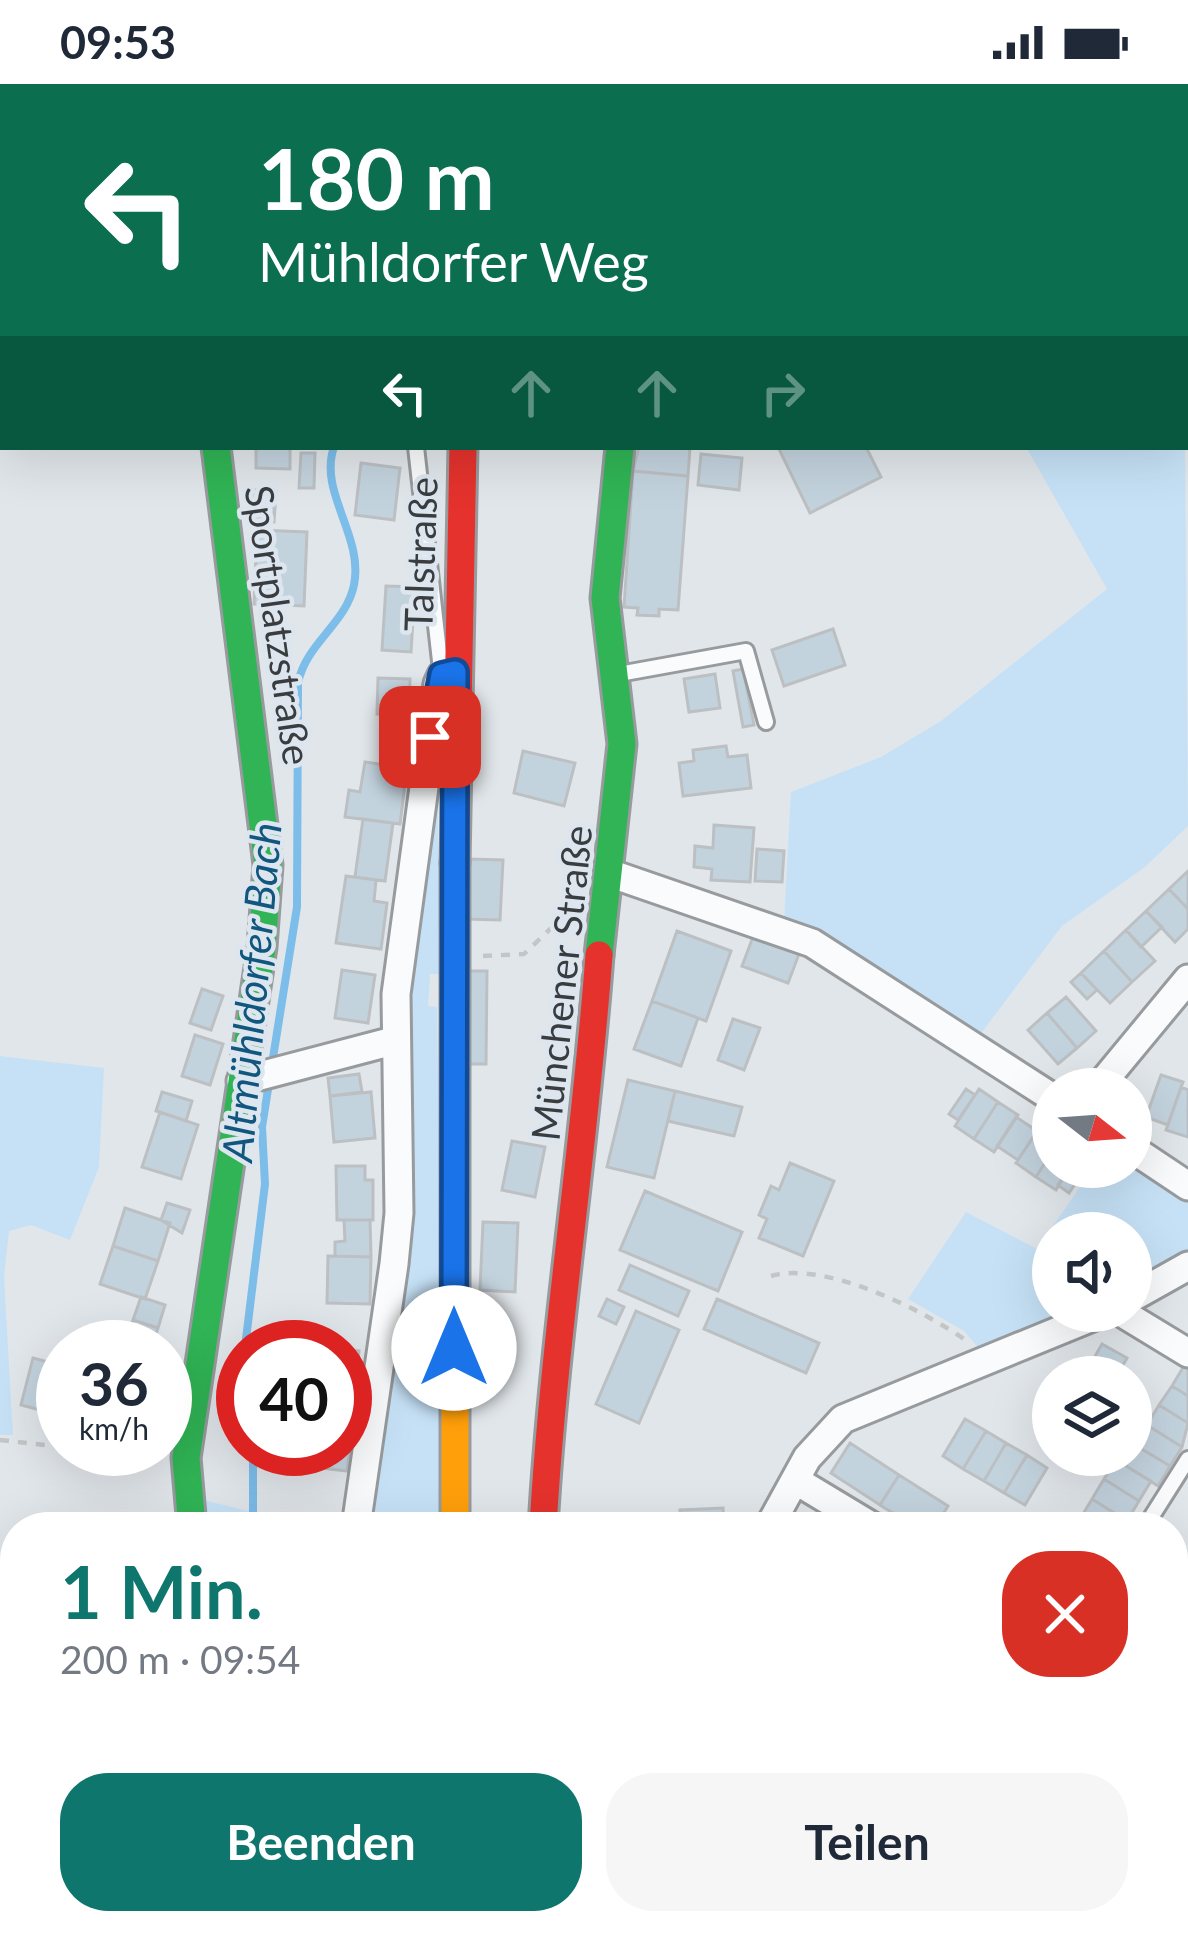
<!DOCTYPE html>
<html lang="de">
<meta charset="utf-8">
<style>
body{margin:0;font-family:Lato,sans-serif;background:#f6f6f7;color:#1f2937;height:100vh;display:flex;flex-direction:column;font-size:45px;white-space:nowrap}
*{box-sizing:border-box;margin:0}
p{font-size:39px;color:#747a83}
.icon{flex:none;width:66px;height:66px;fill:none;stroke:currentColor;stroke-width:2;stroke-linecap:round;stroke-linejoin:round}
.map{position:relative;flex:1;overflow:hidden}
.side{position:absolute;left:0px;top:1428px;width:1188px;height:423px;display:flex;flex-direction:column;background:#fff;border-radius:48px 48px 0 0;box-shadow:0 12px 48px #0002}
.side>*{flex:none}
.top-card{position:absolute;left:0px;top:0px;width:1188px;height:366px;box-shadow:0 12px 48px #0002;background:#0b6e4f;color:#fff;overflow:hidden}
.needle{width:78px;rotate:107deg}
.fabs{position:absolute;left:1032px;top:984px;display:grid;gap:24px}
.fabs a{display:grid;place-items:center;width:120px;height:120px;border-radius:50%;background:#fff;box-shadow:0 12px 48px #0002;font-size:60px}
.speed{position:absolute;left:36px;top:1236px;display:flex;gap:24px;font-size:60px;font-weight:700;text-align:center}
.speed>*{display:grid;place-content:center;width:156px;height:156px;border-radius:50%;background:#fff;box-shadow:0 12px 48px #0002;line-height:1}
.speed small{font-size:30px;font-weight:400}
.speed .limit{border:18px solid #d22;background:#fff;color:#111}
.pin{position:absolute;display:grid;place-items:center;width:102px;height:102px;color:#fff;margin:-51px;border-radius:24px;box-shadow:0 6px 18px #0006}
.me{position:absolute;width:132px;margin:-66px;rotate:0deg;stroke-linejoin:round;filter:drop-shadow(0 0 9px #0008)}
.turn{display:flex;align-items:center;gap:42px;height:252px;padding:0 60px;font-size:54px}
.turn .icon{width:156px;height:156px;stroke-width:2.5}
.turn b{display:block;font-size:84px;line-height:102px}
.lanes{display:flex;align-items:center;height:114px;padding:0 60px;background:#0003;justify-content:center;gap:60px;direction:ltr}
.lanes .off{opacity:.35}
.round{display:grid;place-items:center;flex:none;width:126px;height:126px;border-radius:48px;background:#f6f6f7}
.overview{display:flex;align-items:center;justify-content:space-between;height:204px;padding:0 60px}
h1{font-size:72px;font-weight:700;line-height:90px;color:#0f766e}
.cta{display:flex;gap:24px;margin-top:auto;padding:24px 60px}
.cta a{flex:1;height:138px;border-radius:48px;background:#0f766e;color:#fff;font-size:48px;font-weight:700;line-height:138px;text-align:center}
.cta a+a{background:#f6f6f7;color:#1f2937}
.status{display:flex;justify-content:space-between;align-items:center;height:84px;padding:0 60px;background:#fff;direction:ltr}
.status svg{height:33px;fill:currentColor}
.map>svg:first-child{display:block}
</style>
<div class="status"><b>09:53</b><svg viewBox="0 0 49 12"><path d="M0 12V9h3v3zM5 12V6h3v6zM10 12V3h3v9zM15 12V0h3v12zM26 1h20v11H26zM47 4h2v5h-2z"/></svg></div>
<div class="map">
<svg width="1188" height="1849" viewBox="0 0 1188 1849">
<rect width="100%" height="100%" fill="#e1e6ea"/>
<path fill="#c6e1f6" d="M1185,358L1188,742L1145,783L1062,842L976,956L784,838L791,708L881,673L941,637L1107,505L1026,363H1185Z
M437,663L440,890H430L428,922L437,923L445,1443H367L402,1239L409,1159L403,964Z
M0,972L104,984L99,1083L70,1156L31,1141L9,1147L4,1193L13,1351H0Z
M1131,1076L1188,1113V1172L1131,1204V1149H1053V1227H1085L983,1269L964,1247L908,1215L966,1128L1037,1165L1094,1083H1131Z
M195,1414L312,1443H199Z
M159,1836H336L329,1849H151Z"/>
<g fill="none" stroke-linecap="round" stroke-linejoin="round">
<path stroke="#7cbdea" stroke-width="8" d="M250,0L253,3
M245,1263L265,1100L262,1043L297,823L298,599C306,559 346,540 354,501C364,452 318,408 334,363
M243,1280V1304
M253,1365V1443
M182,1849L188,1836"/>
</g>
<path fill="#c3d3de" stroke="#bcc0c3" stroke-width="3" d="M323,0H394L402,3H322Z
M256,363H290V385L256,384Z
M639,363H690L688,392L633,387Z
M778,363H866L881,393L810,429Z
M301,369H315L314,404H299Z
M701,370L742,374L739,406L698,401Z
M361,379L400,384L394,436L355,431Z
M633,387L688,392L678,526L659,525V532L637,531L638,524L624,523Z
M255,406L276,407L274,438L254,437Z
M257,446L307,448L304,522L254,520Z
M386,502L415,503L411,568L382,566Z
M833,545L845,581L784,602L772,566Z
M743,585L754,641L743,643L733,587Z
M715,590L720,624L689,628L684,595Z
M378,594L410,595L409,632L377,630Z
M726,662L728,673L747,671L751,704L683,712L679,679L694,677L693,666Z
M523,667L575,679L564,722L514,709Z
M365,678L407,684L400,740L345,733L349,706L360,708Z
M363,735L393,739L385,797L355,793Z
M714,741L754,744L750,798L711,796L712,785L694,783L695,762L713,764Z
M757,765L784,767L782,798L755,797Z
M468,775L503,776L500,836L465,835Z
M1188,787V825L1169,805Z
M346,792L376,796L374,817L387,819L381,865L336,859Z
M1169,805L1188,825V845L1175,858L1146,827Z
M1146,827L1162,843L1141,863L1126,846Z
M1126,846L1155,877L1132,898L1104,867Z
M677,847L731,867L706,937L652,917Z
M753,853L799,870L788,899L742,882Z
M1104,867L1132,898L1110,919L1081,889Z
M342,886L375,891L368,939L335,934Z
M462,887H487L486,980H462Z
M1081,889L1097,906L1087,915L1071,898Z
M202,905L223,912L211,946L190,939Z
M1066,913L1096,947L1077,964L1047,929Z
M652,917L698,934L681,982L634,965Z
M1047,929L1077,964L1058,980L1028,946Z
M733,935L760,944L744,986L718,976Z
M195,951L223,960L210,1001L182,992Z
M359,990L362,1008L330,1012L328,994Z
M1161,991L1183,998L1168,1041L1146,1033Z
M628,996L675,1007L654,1094L607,1083Z
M1181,1003L1188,1006V1053L1166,1046Z
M966,1005L975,1011L958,1036L949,1030Z
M979,1005L998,1018L974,1055L955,1042Z
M675,1007L742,1023L734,1052L668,1037Z
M162,1008L192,1017L186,1037L156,1027Z
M371,1008L375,1054L334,1058L330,1012Z
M998,1018L1018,1031L994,1068L974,1055Z
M160,1028L198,1041L181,1095L142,1083Z
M1016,1033L1037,1047L1018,1076L997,1062Z
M1040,1043L1053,1052V1066L1036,1093L1016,1079Z
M512,1057L545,1063L535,1113L502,1106Z
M1053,1066V1083H1070L1056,1106L1036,1093Z
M790,1079L834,1097L803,1172L759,1154L767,1135L759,1131L771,1102L779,1106Z
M336,1082H365V1096H373V1136H337Z
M1070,1083H1086L1069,1109L1058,1101Z
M645,1107L742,1148L718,1207L620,1166Z
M167,1119L190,1126L182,1149L161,1136Z
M125,1124L170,1139L158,1177L113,1162Z
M344,1136H370L371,1173L335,1172V1158L345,1157Z
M483,1138L518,1139L515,1208L480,1206Z
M113,1162L158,1177L145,1215L100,1200Z
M328,1172L371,1173L370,1220L327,1219Z
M630,1181L689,1207L678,1232L619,1206Z
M141,1213L165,1221L158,1244L133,1236Z
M607,1215L624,1223L616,1240L599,1232Z
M717,1215L819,1259L806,1289L704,1245Z
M636,1227L679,1246L639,1339L596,1320Z
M133,1236L158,1244L152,1262L127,1254Z
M115,1250L152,1262L154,1263H111Z
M1102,1260L1127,1274L1116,1293L1086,1288Z
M345,1266L359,1267L354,1323L345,1322Z
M33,1274L63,1282L51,1329L21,1321Z
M1070,1278L1086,1288L1095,1293H1062Z
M1184,1282L1188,1284V1312L1172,1302Z
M1172,1302L1188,1312V1339L1159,1321Z
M1159,1321L1188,1339L1182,1363L1147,1341Z
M965,1335L986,1347L963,1385L943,1372Z
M345,1339L353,1340L347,1387L312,1383L314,1365H345Z
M1147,1341L1182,1363L1170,1382L1135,1361Z
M986,1347L1006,1359L984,1397L963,1385Z
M850,1359L899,1391L880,1421L831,1389Z
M1006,1359L1027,1371L1004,1409L984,1397Z
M1135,1361L1170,1382L1158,1402L1123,1380Z
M1027,1371L1047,1384L1025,1421L1004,1409Z
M1116,1376L1151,1397L1139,1417L1104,1395Z
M899,1391L948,1422L935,1443H915L880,1421Z
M1104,1395L1139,1417L1127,1437L1092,1415Z
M1092,1415L1127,1437L1123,1443H1093L1080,1435Z
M723,1424L724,1443H681L680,1426Z
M1176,1556L1188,1563V1599L1173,1590Z
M594,1836H625L618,1849H605L591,1841Z
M625,1836H640L633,1849H618Z
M640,1836H668L660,1849H633Z
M702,1836H747L769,1849H724Z
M879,1836H936L932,1844L937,1847L871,1849Z
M1019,1836H1038L1058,1849H1011Z"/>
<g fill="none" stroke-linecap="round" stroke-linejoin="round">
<g stroke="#989b9e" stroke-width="20">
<path id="lane" d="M416,363L441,586
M619,590L746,567L766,638
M1145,1443L1188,1375
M1065,1836L1086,1849
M372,1849L375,1836
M948,1849L957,1836"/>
</g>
<g stroke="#989b9e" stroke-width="33">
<path id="street" d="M186,0V3
M506,3L508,0
M609,789L812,859L1053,1014
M241,997L393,957
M1097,1005L1188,895
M1131,1064L1188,1102
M1131,1214L1188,1182
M1119,1227L1188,1269
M795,1396L873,1443
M357,1436L394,1180L399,1129L396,910L438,600L442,591L455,588
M769,1443L807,1374L843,1335L1107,1227
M1173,1672L1188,1691
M1173,1793L1188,1780
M777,1836L799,1849
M143,1849L151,1836
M463,1849L465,1836
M1119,1849L1130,1836"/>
</g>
<g stroke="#989b9e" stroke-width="33">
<path id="fast" d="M599,871L622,660L605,514L620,363
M192,1443L186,1374L262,863L268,781L216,363"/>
</g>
<g stroke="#989b9e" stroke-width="33">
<path id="slow" d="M455,779V1443"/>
</g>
<g stroke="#989b9e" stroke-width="33">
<path id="jam" d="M1034,3L1043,0
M455,779L463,363
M543,1443C554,1250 585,1063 599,871
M511,1849L513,1836"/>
</g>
<path stroke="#c3c6c6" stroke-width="4.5" stroke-dasharray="9 9" stroke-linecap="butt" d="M483,872L524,870L572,824
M771,1192C825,1177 919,1224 964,1255
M0,1356L63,1363
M84,1365L156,1371
M213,1849L217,1836"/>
<use href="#lane" stroke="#fafbfc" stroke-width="14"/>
<use href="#street" stroke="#fafbfc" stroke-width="27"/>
<use href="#fast" stroke="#30b455" stroke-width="27"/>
<use href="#slow" stroke="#ff9f0a" stroke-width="27"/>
<use href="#jam" stroke="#e5322d" stroke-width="27"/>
</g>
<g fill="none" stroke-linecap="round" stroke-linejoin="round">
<g stroke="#114b97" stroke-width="30">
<path id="route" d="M430,653L442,591L455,588L454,1264"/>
</g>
<use href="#route" stroke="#1a73e8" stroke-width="21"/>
</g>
<g text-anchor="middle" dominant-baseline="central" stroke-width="9" stroke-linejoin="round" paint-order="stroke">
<g font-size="39" fill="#393d40" stroke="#dde6ee">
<text transform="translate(420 470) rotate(-88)">Talstraße</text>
<text transform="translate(279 541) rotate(82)">Sportplatzstraße</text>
<text transform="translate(561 899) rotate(-84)">Münchener Straße</text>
</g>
<g font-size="42" font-style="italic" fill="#11567f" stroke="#dde6ee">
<text transform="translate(251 908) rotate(-85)">Altmühldorfer Bach</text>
</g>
</g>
</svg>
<div class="fabs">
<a><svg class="needle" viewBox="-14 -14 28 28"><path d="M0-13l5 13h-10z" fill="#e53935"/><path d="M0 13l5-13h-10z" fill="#747a83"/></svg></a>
<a><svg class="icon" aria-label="sound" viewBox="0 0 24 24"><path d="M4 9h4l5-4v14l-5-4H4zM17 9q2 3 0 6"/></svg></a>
<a><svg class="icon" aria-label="layers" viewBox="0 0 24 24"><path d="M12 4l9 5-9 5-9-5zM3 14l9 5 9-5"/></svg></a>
</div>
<div class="speed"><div>36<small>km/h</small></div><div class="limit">40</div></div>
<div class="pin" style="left:430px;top:653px;background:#d93025"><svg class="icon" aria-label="arrive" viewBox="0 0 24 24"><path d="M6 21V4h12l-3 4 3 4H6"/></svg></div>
<svg class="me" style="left:454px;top:1264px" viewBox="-20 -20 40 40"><circle r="19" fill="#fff"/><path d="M0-13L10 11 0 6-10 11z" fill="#1a73e8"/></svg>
<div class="top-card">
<div class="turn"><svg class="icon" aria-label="left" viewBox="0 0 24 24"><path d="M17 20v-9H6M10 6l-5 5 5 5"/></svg><div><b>180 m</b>Mühldorfer Weg</div></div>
<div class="lanes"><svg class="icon" aria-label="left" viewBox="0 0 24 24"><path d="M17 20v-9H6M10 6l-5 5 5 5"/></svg><svg class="icon off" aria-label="ahead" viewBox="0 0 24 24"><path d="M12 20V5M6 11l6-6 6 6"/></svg><svg class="icon off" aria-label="ahead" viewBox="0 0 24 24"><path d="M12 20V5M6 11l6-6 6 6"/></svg><svg class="icon off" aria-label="right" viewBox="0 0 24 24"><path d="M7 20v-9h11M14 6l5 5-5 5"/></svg></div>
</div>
<section class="side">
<div class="overview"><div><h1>1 Min.</h1><p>200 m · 09:54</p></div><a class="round" style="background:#d93025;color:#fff"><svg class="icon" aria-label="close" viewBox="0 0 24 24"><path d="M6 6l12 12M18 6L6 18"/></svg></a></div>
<div class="cta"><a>Beenden</a><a>Teilen</a></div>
</section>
</div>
